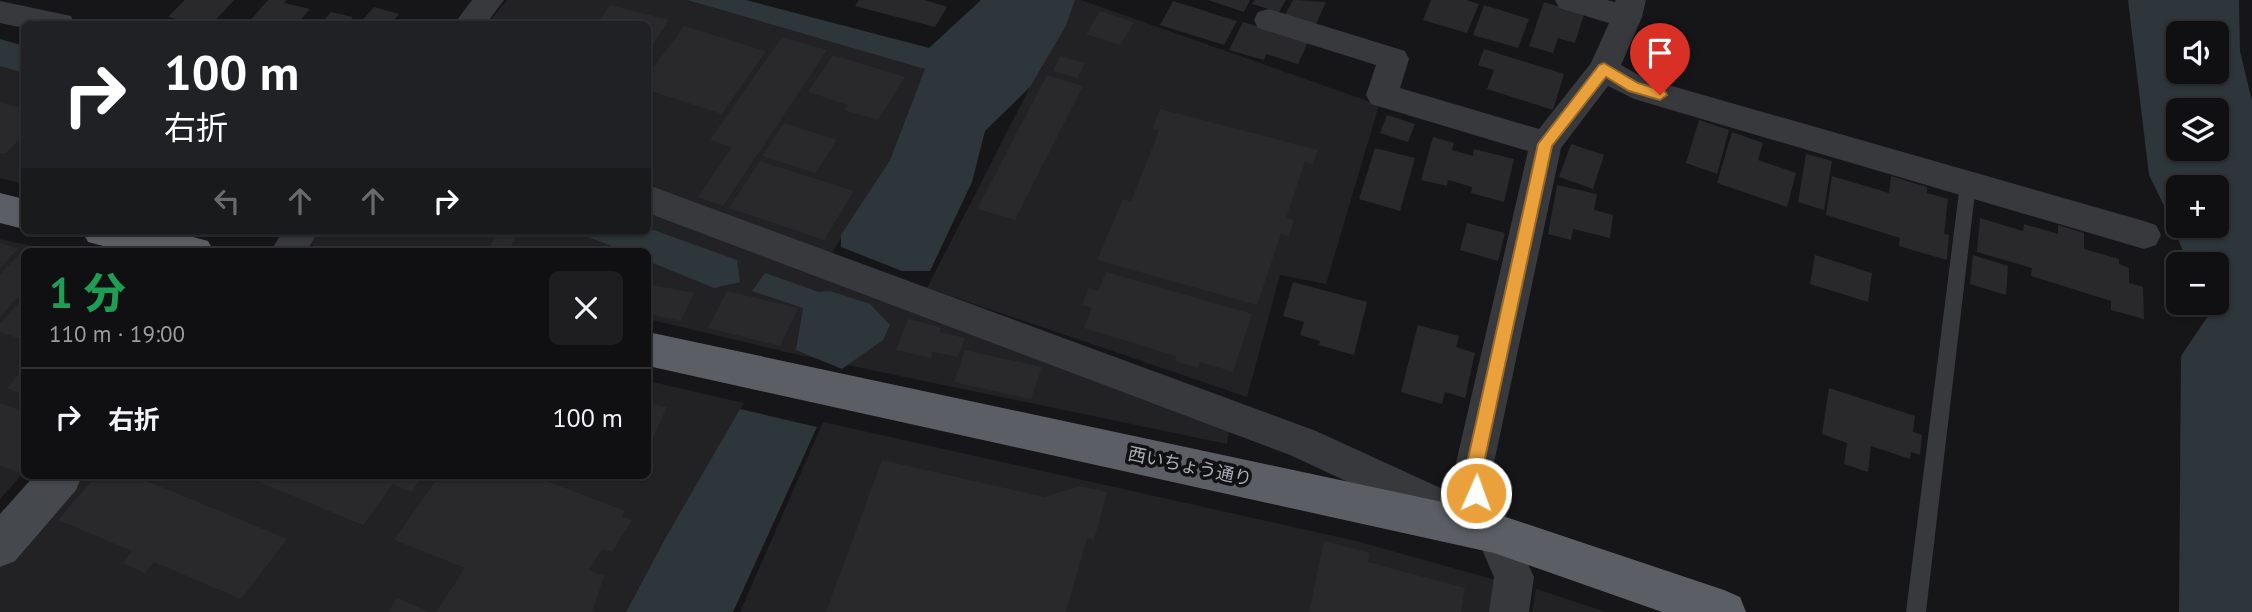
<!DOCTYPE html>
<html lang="ja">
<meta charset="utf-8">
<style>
body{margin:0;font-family:"PT Sans","Noto Sans JP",sans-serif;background:#1e1e20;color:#f1f3f6;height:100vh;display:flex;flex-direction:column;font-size:26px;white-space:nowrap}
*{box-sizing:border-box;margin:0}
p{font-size:23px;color:#9c9d9f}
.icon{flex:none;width:38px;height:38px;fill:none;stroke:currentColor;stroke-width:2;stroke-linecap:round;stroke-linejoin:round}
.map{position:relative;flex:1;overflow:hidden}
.panel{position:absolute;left:21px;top:248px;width:630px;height:231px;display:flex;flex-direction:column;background:#101012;border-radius:10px;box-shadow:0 2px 5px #0004,0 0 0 2px #303032}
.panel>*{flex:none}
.banner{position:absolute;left:21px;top:21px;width:630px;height:214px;border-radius:10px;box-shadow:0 2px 5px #0004,0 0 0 2px #303032;background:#202124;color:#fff;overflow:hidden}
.fabs{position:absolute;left:2166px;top:21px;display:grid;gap:14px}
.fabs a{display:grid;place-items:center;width:63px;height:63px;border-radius:10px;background:#101012;box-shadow:0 2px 5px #0004,0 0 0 2px #303032;font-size:35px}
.pin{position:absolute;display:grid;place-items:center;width:60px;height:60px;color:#fff;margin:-72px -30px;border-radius:50% 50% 50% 0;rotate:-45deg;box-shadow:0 0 7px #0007}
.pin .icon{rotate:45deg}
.me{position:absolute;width:77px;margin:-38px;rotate:2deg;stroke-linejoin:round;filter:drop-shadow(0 0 5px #0008)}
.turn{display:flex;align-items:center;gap:24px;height:147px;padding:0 28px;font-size:32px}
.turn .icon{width:91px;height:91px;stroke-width:2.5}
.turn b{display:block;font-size:49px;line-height:60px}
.lanes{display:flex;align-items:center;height:66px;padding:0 28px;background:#0003;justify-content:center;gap:35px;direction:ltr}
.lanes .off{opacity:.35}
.round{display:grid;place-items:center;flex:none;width:74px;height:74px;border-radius:10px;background:#1e1e20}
.headline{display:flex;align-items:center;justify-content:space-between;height:119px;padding:0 28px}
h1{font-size:42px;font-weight:800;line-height:52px;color:#1e9e55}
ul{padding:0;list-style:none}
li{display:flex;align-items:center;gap:21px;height:98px;padding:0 28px;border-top:2px solid #303032}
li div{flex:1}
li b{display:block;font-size:26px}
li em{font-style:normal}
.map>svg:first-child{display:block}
</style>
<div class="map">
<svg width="2252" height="612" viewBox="0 0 2252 612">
<rect width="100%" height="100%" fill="#161618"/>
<path fill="#222225" d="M507,0H687L926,69L890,160L831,254L648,187V24H487Z
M1075,0H1081L1379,105L1326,284L1280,275L1247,397L927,288L1030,87L1066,26Z
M0,55L24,59V184L0,178Z
M648,211L1229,430L1227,444L799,355L648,319V252H344L311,245L320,231H648Z
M0,239L58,252H24V472L0,499Z
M648,381L744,403L666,537L626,612H0V565L76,476H648Z
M823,422L1356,541L1496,580L1492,612H740Z
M1536,589L1606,612H1532Z"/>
<path fill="#2d363b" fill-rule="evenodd" d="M687,0H746L929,48L981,0H1075L1066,26L1030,87L985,131L972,182L930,271H902L841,247V235L890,160L925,69Z
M2128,0H2239L2240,51L2252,101V612H2179L2181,356L2208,316L2203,303H2217V264H2188L2169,216L2149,175ZM2179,33H2217V72H2179ZM2179,110H2217V149H2179ZM2179,187H2217V226H2179Z
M0,39L24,46V73L0,66Z
M648,228L737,260L740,282L714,288L648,261V252H626L574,231H648Z
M765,273L819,292L830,291L870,304L890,325L883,340L842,369L796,350L803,308L752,291Z
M740,409L817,427L733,612H626L666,537Z"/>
<path fill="#29292c" d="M185,0H234L212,24H198L168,17Z
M268,0H286L284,3L310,9L297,24H247Z
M859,0H925L947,7L935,27L855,6Z
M1208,0H1250L1244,12Z
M1255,0H1286L1279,12L1252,4Z
M1293,0L1326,2L1316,24L1285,15Z
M1431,0H1466L1479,4L1467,33L1423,20Z
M1173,1L1237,21L1224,45L1160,25Z
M1544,2L1584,14L1575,43L1558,38L1553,53L1529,46Z
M610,5L669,20L648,51V24H596Z
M1484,5L1529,19L1518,48L1473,35Z
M374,7L399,14L390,24H359Z
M1100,11L1134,22L1120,45L1086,34Z
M331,12L353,17L347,24H321Z
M1243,22L1308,42L1298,64L1266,54L1264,60L1229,50Z
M684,26L766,51L722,114L648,90V75Z
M782,37L827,50L723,206L698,197L732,147L710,140Z
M1484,49L1564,74L1553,110L1487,89L1494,70L1478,65Z
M833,55L905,77L878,120L844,110L848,105L808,92Z
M1060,56L1085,63L1077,78L1053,71Z
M1047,75L1083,86L1015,220L977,209Z
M0,102L24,109V134L5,154L0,153Z
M1160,109L1318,150L1313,164L1305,162L1286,218L1294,220L1289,236L1281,234L1257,305L1097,260L1123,199L1131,201L1159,131L1152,129Z
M1387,115L1415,124L1408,142L1380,133Z
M1699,120L1729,130L1717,174L1686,163Z
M784,123L837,140L815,173L762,156Z
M1732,132L1763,143L1758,160L1796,173L1787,207L1717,183Z
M1433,137L1454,143L1452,150L1473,156L1474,149L1514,159L1504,202L1471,193L1472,187L1448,180L1447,186L1421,180Z
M1571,144L1604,155L1593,189L1559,177Z
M1375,148L1415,158L1400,211L1359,199Z
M1806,154L1832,161L1824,210L1798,202Z
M760,161L854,191L824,240L729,208Z
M1832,176L1889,193L1891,176L1927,187V193L1948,199L1944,234L1949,235L1947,260L1899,246L1900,238L1826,215Z
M1557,185L1597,194L1594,210L1613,215L1610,238L1573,229L1571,240L1548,234Z
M1980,218L2023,231L2024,224L2058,234V225L2084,233V249L2119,259V264L2129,268V283L2143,287L2144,319L2111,310V301L2031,276L2032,268L1977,252Z
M1467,223L1505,233L1498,261L1460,250Z
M498,231H519L508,252H487Z
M0,243L18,249L0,268Z
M560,246L586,251V252H557Z
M23,250L24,290L0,317V275Z
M1815,255L1872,273L1868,302L1810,284Z
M1973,255L2008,266L2006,295L1970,284Z
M1106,272L1252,314L1233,372L1200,362L1198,368L1175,361L1176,356L1084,328L1092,308L1082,305L1089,288L1098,291Z
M1293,282L1367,302L1354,355L1319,345L1320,341L1300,335L1304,322L1283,316Z
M648,284L694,293L681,321L648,314Z
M727,291L798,308L780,346L708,328Z
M24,297V340L0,332V324Z
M908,319L941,327L939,332L965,338L958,357L932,352L931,358L896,350Z
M1418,325L1459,336L1456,347L1475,353L1465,398L1445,392L1442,404L1401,392Z
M965,350L1042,367L1031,399L954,382Z
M24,368V395L7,388Z
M1829,388L1915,416L1913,432L1922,435L1920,455L1911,452L1910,459L1871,446L1868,472L1844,464L1847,443L1822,434Z
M0,403L24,412V467L19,473L0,465Z
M648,403L667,407L648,449Z
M882,460L1044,497L1080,486L1107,492L1094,540L1087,538L1066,612H826Z
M96,476H135L287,539L241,599L154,562L145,573L123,563L132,551L58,520Z
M244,476H423L411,492L393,484L363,525Z
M439,476H534L625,511L622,516L632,520L612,552L602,549L589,570L604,576L592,612H436L465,568L394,540Z
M1324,541L1370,553L1368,562L1465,588L1461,612H1309Z
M397,598L430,612H388Z"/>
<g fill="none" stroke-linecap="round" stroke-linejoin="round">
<path fill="#37393d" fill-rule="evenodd" d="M1968,177L1974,179L1976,184L1926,612H1906L1960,184L1962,179Z"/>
<path fill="#37393d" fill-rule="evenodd" d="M472,0H504L486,24H454Z
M1555,0H1607L1615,2L1616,0H1646L1642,17L1621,65L1644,78L2144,221L2156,225L2161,235L2156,245L2144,249L1634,99L1608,86L1561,148L1494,463L1495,492L1534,577L1529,612H1489L1494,577L1474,531L1462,535L1290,455L648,213V185L1316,431L1458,496L1456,463L1528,151L1371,104L1366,95L1376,65L1258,28L1254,20L1258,12L1269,9L1405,51L1409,59L1400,88L1539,129L1591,63L1609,23L1559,8Z
M0,1L71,16L75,24H24V28L0,23Z
M283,231H319L306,252H270Z"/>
<path fill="#45484d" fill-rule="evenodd" d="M34,476H82L76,490L15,561L0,567V514Z"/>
<path fill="#5b5e65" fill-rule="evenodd" d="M0,193L24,199V229L0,223Z
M82,231H171L208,241L214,252H126L88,242Z
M648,332L1494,513L1724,590L1740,597L1746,612H1662L1494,553L648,366Z"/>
</g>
<path fill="#eaa13c" stroke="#986927" stroke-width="2" d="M1604,63L1638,83L1665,91L1667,95L1660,100L1629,91L1606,77L1552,146L1484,463V493L1482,498L1476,501L1469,498L1467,493V463L1538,144L1599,65Z"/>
<g text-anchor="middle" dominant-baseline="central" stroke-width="7" stroke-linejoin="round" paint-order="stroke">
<g font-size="18" fill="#a9aeb7" stroke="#111113">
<text transform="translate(1190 466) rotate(12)">西いちょう通り</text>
</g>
</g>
</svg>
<div class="fabs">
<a><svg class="icon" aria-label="sound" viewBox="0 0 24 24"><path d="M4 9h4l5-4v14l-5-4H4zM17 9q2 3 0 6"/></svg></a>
<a><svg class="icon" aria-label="layers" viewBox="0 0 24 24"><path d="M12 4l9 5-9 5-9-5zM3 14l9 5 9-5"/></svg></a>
<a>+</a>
<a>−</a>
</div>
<div class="pin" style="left:1660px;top:95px;background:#d93025"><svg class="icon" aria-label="arrive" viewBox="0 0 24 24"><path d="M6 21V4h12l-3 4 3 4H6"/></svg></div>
<svg class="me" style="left:1476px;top:493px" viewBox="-20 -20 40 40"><circle r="17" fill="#eaa13c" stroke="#fff" stroke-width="3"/><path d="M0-11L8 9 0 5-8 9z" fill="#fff"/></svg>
<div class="banner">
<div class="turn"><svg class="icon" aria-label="right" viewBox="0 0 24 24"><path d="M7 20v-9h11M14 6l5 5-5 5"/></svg><div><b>100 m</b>右折</div></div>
<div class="lanes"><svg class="icon off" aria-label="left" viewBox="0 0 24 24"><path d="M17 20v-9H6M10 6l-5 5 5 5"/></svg><svg class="icon off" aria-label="ahead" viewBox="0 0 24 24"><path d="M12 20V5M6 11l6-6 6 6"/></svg><svg class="icon off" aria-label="ahead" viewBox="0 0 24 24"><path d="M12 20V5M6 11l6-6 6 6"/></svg><svg class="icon" aria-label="right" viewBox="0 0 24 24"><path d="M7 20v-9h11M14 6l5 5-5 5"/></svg></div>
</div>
<section class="panel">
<div class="headline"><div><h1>1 分</h1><p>110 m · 19:00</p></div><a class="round"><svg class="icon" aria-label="close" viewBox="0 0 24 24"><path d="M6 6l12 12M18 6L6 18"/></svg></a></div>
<ul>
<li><svg class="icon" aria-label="right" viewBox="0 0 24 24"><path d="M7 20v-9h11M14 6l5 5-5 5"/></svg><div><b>右折</b></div><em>100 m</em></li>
</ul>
</section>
</div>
